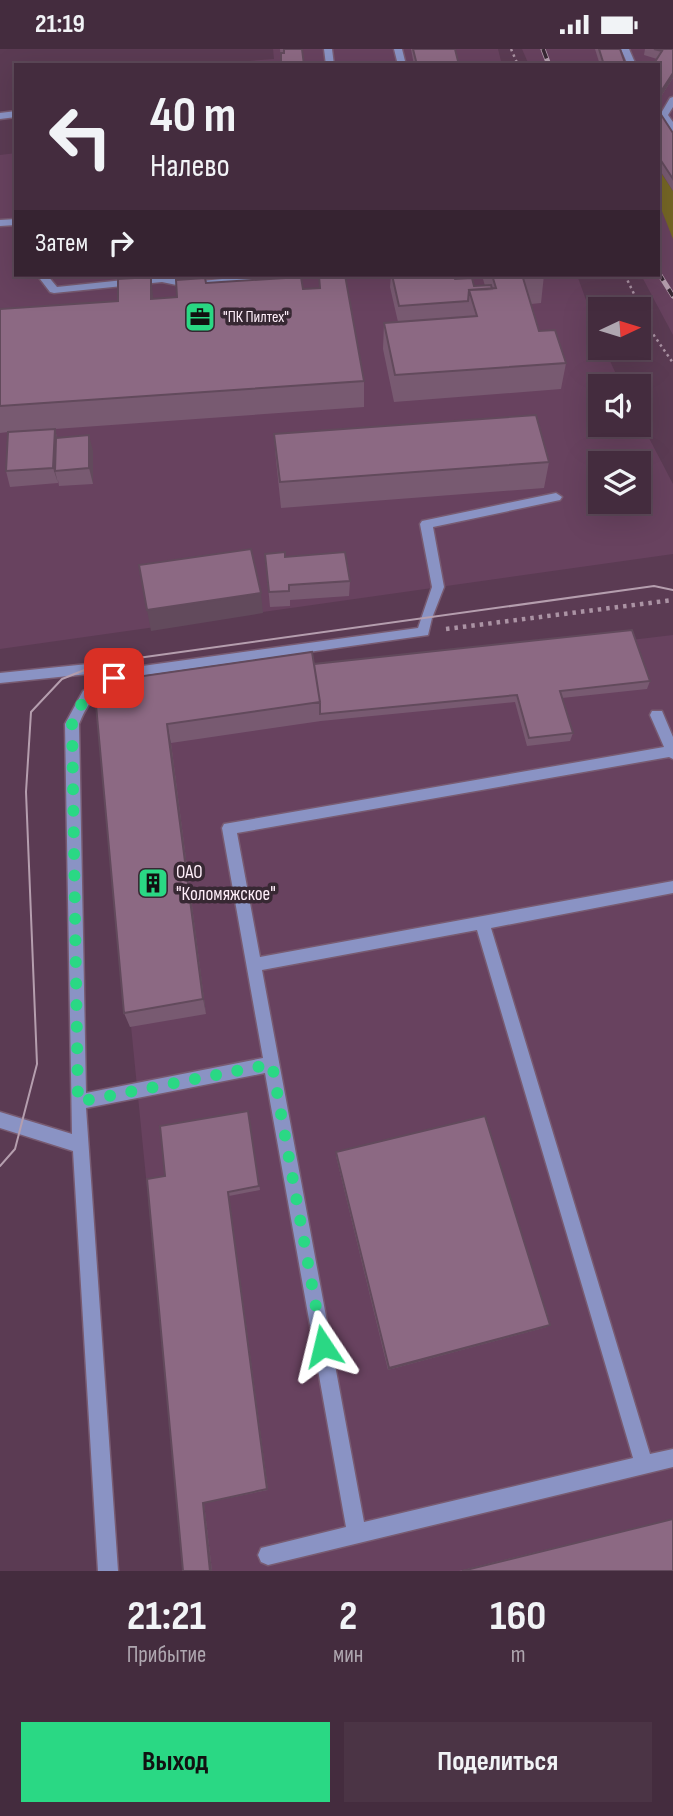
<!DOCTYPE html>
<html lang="ru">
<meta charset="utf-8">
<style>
body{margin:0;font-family:"Sofia Sans Condensed",sans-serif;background:#4b3445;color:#f1f3f6;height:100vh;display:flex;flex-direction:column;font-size:26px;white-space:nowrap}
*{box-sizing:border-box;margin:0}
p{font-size:23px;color:#afa7b0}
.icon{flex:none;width:38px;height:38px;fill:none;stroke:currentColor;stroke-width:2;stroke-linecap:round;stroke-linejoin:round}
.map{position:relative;height:1522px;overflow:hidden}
.panel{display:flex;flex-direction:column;background:#442c3e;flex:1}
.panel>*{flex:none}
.top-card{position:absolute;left:14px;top:14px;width:646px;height:214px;border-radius:0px;box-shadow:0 7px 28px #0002,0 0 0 2px #5c4858;background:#442c3e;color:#f1f3f6;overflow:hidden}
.needle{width:46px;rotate:86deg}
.fabs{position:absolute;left:588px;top:248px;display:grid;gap:14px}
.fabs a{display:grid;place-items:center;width:63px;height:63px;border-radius:0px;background:#442c3e;box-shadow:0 7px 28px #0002,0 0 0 2px #5c4858;font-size:35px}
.pin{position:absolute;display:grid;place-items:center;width:60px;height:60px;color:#fff;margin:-30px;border-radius:14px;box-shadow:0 4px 10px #0006}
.me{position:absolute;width:77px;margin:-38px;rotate:350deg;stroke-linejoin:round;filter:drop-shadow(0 0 5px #0008)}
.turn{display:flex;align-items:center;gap:24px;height:147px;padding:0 21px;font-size:32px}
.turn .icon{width:91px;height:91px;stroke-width:2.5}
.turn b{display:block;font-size:49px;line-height:60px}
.then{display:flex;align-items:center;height:66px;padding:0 21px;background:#0003;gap:14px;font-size:26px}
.eta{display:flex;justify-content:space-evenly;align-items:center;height:119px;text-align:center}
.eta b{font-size:42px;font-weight:700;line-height:49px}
.button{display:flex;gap:14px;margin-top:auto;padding:14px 21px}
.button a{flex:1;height:80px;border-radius:0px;background:#2ad884;color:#111;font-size:28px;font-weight:700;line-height:80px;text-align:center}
.button a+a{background:#4b3445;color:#f1f3f6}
.status{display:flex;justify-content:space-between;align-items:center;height:49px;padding:0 35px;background:#442c3e;direction:ltr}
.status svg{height:19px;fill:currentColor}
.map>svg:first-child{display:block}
</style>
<div class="status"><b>21:19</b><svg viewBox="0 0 49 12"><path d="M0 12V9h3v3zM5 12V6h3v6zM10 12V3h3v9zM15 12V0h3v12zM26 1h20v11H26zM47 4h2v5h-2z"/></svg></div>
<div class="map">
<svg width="673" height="1522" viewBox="0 0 673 1522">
<rect width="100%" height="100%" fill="#5b3b53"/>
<path fill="#68425f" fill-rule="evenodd" d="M273,0H498L502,16H235V13L274,10Z
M522,0H673V286L641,226H658V16H529Z
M16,104V226H577L600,290V299H604L622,338H600V376H639V370L673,435V505L0,600V106ZM600,415H639V453H600Z
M673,586V1522H185L99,654Z"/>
<path fill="#756625" d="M658,119L673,142V190L658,152Z"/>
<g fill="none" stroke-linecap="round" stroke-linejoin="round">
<g stroke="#785b71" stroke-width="3">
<path id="lane" d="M324,0H332L334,16H326Z
M394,0H402L406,16H398Z
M621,0H629L636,16H628Z
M673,48V58L668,66L673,73V83L670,82L660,66L670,49Z
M16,62V68L0,70V64Z
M16,170V176L0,177V171Z
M37,226H47L57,238L162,227L191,233L264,226H298L293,229L191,239L162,233L54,244L50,243Z
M556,444L562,448L560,451L433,478L444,538L432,569L428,586L132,628C103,639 91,645 79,675L86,1044L263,1009L222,779L224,775L664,698L650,666L652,662H662L673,688V710L669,708L237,784L260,908L673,832V844L491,879L650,1405L673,1400V1418L268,1516L261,1513L258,1506L261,1499L346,1478L265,1024L86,1059L118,1522H98L73,1102L0,1079V1063L72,1085L65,675L83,642L107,627L88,625L0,634V624L88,615L128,619L418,579L432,538L420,475L422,472ZM477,881L633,1409L364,1473L262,921Z"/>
</g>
<path stroke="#ab93a4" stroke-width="2.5" stroke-dasharray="2.5 3.5" stroke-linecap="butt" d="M511,0L518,16
M625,226L653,285L673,314"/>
<path stroke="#ab93a4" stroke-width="4.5" stroke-dasharray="3.5 5" stroke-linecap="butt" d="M446,580L673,551"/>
<use href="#lane" fill="#8a93c4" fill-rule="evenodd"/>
<path stroke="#b59eae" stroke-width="2" d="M0,1117L15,1100L37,1015L26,743L31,663L62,630L102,614L654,537L673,541"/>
<g stroke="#b59eae" stroke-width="5">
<path id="rail" d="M543,0L549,16
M658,223L673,247"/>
</g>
<use href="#rail" stroke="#372833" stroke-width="3.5" stroke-dasharray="10" stroke-linecap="butt"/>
</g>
<path fill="#785a71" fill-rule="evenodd" d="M280,0H302L304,16H281Z
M411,0H455L459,16H414Z
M595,0H620L625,14L630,16H600Z
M645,0H673V29L658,52V16L657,10L644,6Z
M658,61L673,84V142L658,118Z
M391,226H453L455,230L472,229L471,226H544L541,254L531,255L539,282L566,314L561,340L394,353L383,300L384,274L398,273L390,238ZM473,230H483L485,237H474Z
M319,227L364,332V358L55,380L57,389L93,402V435L59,437L58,431V434L10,438L6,422L8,383L0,384V260L177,248L206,234L303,240L319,239Z
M274,385L549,413L544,439L281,459L276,411Z
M265,505L285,508L350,532L349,547L290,551V557L270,558Z
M314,615L650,632L647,640L562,649L573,684L570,692L527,697L515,653L321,672L171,694L206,965L130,978L124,964L94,634Z
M248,1062L260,1141L229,1147L268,1441L204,1454L212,1522H183L165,1127Z
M336,1103L547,1278L388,1321L336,1107Z
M673,1470V1522H459Z"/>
<path fill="#624a5c" d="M673,24V29L658,52V47Z
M151,228L154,255L151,250Z
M55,380L59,396L55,422L58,434L53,419Z
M89,386L93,402V435L89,419Z
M261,544L263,564L151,582L147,561Z
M167,675L171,694L206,965L203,950Z
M228,1143L229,1147L268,1441L267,1440Z
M550,1276L547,1278L388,1321L389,1319Z
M203,1454H204L212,1522H210Z"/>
<path fill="#8c6983" stroke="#624a5c" stroke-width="2" d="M284,0H302L304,16H286V14H281V4H284Z
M413,0H455L459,16H417Z
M599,0H620L625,14L630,16H604Z
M654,0H673V24L658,47V16H653L662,2Z
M658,61L673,84V130L658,107Z
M345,226L364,332L0,357V260L118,252V230L151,228V250L177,248L176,231L205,229L206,234L301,228L303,240L320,239L319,227Z
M392,226H453L455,230L472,229L474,237L491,236L492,240L469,241L468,252L399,257Z
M492,226H544L545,227L523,229L539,282L555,281L566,314L395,326L384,274L477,267L469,241L496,239Z
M536,366L549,413L280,433L274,385Z
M55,380L53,419L6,422L8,383Z
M89,386V419L55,422L56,389Z
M251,500L261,544L147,561L139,516Z
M285,503V508L345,503L350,532L289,536V542L269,543L265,505Z
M632,581L650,632L560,642L573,684L529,689L517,646L320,665V653L314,615Z
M312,603L320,653L167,675L203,950L124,964L94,634Z
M248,1062L259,1137L228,1143L267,1440L203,1454L210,1522H183L147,1130L165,1127L160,1077Z
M485,1067L550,1276L389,1319L336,1103Z
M673,1470V1522H462Z"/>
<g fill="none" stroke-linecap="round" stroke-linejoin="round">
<path stroke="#2ad884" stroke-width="12" stroke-dasharray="0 21.6" d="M114,629C90,639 82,651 72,675L78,1053L272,1015L323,1297"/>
</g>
<defs>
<g id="office-square" transform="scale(1.575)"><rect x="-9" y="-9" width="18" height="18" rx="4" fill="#2ad884" stroke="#372833"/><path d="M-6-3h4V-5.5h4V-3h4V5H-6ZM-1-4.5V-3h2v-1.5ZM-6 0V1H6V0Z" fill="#111"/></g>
<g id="building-square" transform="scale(1.575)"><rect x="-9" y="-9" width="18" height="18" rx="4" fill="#2ad884" stroke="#372833"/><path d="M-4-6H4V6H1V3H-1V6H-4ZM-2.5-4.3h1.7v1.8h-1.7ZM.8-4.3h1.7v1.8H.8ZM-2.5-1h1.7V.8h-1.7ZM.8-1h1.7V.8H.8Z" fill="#111"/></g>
</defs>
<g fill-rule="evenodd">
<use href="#office-square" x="200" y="268"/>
<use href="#building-square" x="153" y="834"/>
</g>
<g text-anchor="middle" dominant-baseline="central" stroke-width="7" stroke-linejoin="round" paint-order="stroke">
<g font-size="16" fill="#feeef9" stroke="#372833" text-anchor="start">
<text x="223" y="268">"ПК Пилтех"</text>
</g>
<g font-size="19" fill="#feeef9" stroke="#372833" text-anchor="start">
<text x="176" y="823">ОАО<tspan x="176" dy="22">"Коломяжское"</tspan></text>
</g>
</g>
</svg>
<div class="fabs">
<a><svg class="needle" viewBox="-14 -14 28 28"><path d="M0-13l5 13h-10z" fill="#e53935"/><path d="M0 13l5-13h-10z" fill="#afa7b0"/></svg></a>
<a><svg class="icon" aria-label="sound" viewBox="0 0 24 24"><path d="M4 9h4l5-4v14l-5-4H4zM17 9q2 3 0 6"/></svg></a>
<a><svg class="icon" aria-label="layers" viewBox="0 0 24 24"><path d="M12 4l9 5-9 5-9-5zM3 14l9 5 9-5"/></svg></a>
</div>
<div class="pin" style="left:114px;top:629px;background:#d93025"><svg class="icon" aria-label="arrive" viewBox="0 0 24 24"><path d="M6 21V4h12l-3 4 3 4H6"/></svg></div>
<svg class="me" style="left:323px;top:1297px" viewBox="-20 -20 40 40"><path d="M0-17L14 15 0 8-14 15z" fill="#2ad884" stroke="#fff" stroke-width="4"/></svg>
<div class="top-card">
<div class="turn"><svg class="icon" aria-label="left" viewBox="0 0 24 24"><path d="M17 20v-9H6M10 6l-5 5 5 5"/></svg><div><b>40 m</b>Налево</div></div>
<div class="then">Затем<svg class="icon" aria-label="right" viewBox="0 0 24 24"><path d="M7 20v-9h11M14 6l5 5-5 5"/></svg></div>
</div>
</div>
<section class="panel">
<div class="eta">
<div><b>21:21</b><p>Прибытие</p></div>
<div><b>2</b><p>мин</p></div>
<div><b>160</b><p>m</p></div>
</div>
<div class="button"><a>Выход</a><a>Поделиться</a></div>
</section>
